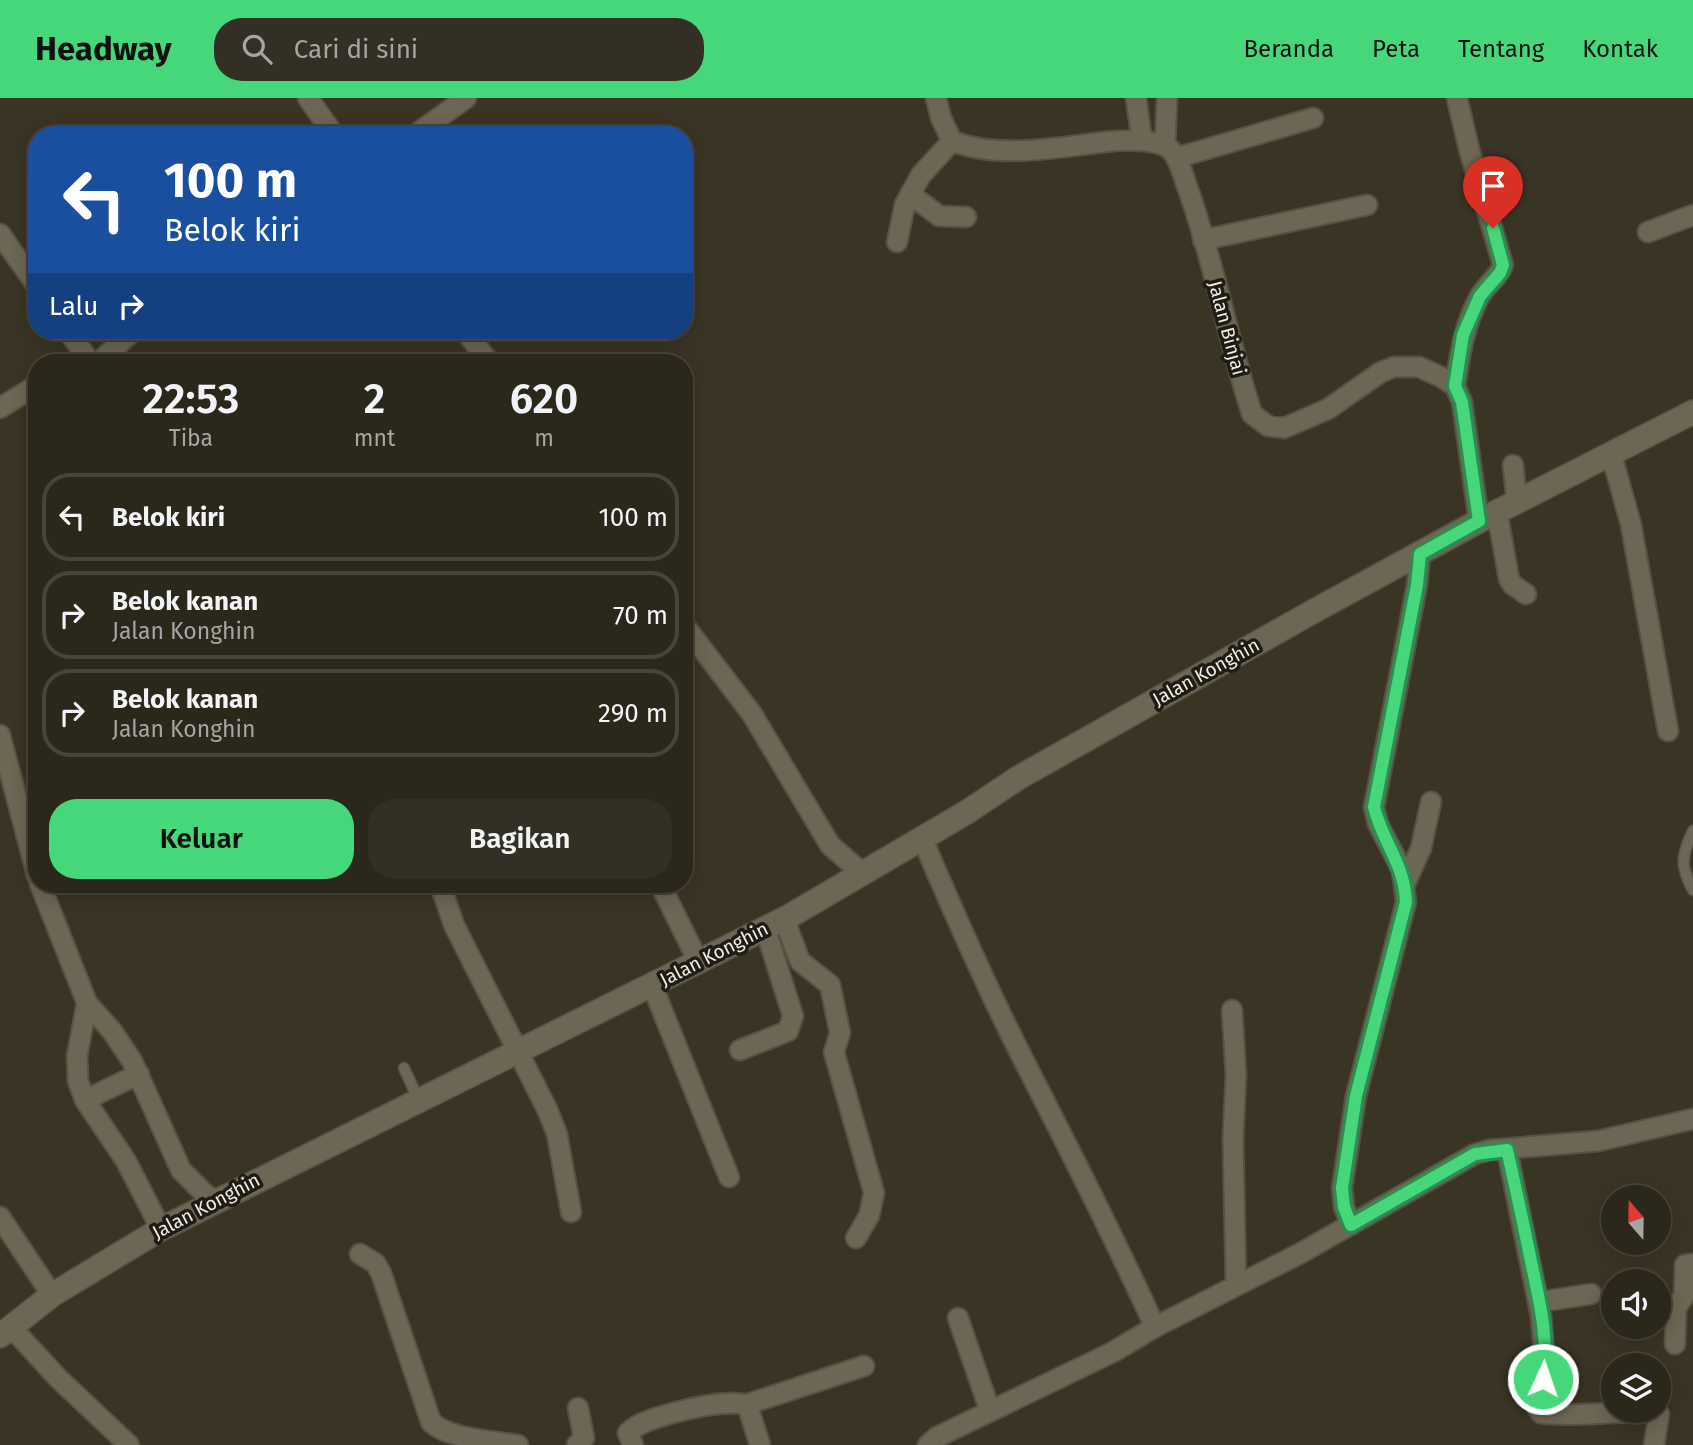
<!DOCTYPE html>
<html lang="id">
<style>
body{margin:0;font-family:"Fira Sans",sans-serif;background:#342f24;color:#f1f3f6;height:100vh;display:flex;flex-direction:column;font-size:26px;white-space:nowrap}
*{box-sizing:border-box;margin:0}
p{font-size:23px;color:#a6a5a3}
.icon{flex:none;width:38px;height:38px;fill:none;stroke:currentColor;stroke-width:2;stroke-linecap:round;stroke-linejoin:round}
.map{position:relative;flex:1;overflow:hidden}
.details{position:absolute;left:28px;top:256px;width:665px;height:539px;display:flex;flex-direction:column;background:#2c271b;border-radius:28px;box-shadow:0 4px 18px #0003,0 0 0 2px #48443a}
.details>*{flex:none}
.guide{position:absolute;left:28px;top:28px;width:665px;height:214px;border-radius:28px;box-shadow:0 4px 18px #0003,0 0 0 2px #48443a;background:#1a4fa0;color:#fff;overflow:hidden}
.needle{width:46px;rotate:340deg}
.controls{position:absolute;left:1601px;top:1087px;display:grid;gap:14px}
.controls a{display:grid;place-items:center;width:70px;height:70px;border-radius:50%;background:#2c271b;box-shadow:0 4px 18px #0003,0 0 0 2px #48443a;font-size:35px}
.pin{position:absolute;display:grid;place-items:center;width:60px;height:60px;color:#fff;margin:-72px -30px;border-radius:50% 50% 50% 0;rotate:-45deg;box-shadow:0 0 7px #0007}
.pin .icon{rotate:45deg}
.me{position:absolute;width:77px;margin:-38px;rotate:3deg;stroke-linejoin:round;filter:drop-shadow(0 0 5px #0008)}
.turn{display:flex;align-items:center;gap:24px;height:147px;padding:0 21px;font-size:32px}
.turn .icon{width:91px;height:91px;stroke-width:2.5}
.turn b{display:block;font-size:49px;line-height:60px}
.then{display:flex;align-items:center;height:66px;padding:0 21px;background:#0003;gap:14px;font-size:26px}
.eta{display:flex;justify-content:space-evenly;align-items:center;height:119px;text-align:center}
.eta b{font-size:42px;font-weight:600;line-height:49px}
.action{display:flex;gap:14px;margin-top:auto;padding:14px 21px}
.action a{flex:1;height:80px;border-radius:28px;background:#45d77a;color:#111;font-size:28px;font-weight:600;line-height:80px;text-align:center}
.action a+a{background:#342f24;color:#f1f3f6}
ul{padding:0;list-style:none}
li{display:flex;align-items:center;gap:21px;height:88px;margin:0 14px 10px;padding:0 7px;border:4px solid #48443a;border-radius:28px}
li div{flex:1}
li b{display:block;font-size:26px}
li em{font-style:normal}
header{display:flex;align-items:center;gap:42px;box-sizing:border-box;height:98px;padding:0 35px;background:#45d77a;color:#111}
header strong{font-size:33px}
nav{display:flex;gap:38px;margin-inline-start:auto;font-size:24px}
.search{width:490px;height:63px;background:#342f24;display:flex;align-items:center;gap:18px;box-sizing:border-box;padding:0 24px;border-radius:28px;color:#a6a5a3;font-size:26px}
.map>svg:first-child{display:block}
</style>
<header>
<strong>Headway</strong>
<div class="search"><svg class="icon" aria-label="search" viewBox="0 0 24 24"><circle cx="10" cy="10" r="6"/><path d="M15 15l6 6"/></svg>Cari di sini</div>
<nav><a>Beranda</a><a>Peta</a><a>Tentang</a><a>Kontak</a></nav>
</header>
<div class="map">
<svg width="1693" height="1347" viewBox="0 0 1693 1347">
<rect width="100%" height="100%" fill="#3a3424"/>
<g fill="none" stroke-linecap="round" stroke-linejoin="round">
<g stroke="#575144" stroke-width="13">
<path id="service" d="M1693,733C1681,758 1680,768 1693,792
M404,970L418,1001"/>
</g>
<g stroke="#575144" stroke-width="23">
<path id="minor" d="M308,0L334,37
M936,0L941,20L952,43C997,61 1056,50 1104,44C1121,42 1158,40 1171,52C1180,61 1183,79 1188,91C1214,164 1228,242 1252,316L1268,328L1284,330L1328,311L1381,274L1394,269H1419L1441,279L1455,288L1462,304L1479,423
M1136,0L1142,43
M415,37L466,0
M1165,48L1167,0
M1176,60L1313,20
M910,96L939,118L966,119
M1648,134L1693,117
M0,136L37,188
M1203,142L1367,107
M897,144L905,106L921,77L952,43
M68,233L90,264
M465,233L489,264
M99,264L133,233
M1455,288C1460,256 1464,227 1480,198C1487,186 1498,180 1503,167L1469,51L1457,0
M0,310L37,287
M1611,355L1631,427L1668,633
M1513,367L1517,404
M1497,414L1509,481L1513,487L1526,496
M684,527L752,616L830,747L863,776
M0,637L37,777
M922,740C953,813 985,886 1021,957C1067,1047 1113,1137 1155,1229
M40,786L87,905L112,933L132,963L181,1072L205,1096L215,1103
M440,786L454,827L547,1011L557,1036L571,1114
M660,786L698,863
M1405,786L1421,750L1431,704
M784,821L800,863L830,887L840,935L834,954L874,1095L869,1118L856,1140
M652,887L729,1079
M87,905L77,958L78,983L85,1002L126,1063L161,1131
M1232,912L1236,977L1233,1040L1236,1188
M740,952L788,933L793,918L765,830
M85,1002L139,976
M1507,1052L1541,1218L1545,1266L1538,1311L1541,1315C1580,1320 1620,1311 1659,1316L1654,1347
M0,1119L52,1197
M1351,1127L1344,1109L1342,1090L1356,998L1406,804L1402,772L1378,726L1374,709L1417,487L1420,456
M360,1156L375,1165L381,1175L431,1324C448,1341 495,1343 518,1347
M1539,1204L1591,1196
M1659,1211L1676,1210L1684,1198L1685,1167L1693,1166
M958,1220L990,1313
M11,1229L59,1281L129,1347
M1675,1246L1676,1210
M745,1307L749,1312L760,1347
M577,1347L584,1340L578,1310
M633,1347L628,1335C637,1320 727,1299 745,1307L864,1268
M928,1347L937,1339L1113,1254L1155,1229L1299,1156L1475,1056L1489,1052L1598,1043L1693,1021"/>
</g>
<g stroke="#575144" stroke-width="26">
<path id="tertiary" d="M0,1238L52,1197L161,1131L788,819L967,714L1018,680L1314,513L1479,423L1693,314"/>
</g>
<use href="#service" stroke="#6c6654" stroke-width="10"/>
<use href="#minor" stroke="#6c6654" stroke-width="19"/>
<use href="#tertiary" stroke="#6c6654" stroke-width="23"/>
</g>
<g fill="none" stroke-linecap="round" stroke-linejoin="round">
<g stroke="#2d8c4f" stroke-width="18">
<path id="route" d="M1493,130L1503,167L1500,175L1480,198L1463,237L1455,288L1462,304L1479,423L1420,456L1417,487L1374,709C1383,746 1404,764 1406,804L1356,998L1342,1090L1344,1109L1351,1127L1475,1056L1507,1052C1516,1091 1524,1129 1532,1168C1540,1205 1549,1244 1543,1281"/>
</g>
<use href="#route" stroke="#45d77a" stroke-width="12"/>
</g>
<g text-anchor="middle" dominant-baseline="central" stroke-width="7" stroke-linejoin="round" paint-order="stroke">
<g font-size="19" fill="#f0ece2" stroke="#1e1c15">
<text transform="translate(1227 230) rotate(75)">Jalan Binjai</text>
<text transform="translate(1206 574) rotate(-29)">Jalan Konghin</text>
<text transform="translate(714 856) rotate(-27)">Jalan Konghin</text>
<text transform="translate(206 1108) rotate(-28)">Jalan Konghin</text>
</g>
</g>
</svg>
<div class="controls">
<a><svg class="needle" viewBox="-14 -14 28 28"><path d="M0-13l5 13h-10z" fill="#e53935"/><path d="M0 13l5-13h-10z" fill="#a6a5a3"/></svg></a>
<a><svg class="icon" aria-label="sound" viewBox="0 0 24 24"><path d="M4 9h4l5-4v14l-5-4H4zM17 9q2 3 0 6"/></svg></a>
<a><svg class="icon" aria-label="layers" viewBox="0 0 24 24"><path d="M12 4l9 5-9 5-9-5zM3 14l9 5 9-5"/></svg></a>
</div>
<div class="pin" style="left:1493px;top:130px;background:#d93025"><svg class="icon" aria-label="arrive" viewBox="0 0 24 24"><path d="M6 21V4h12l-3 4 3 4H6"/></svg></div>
<svg class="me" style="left:1543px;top:1281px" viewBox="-20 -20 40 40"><circle r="17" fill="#45d77a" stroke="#fff" stroke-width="3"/><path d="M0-11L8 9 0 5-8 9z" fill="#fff"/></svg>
<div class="guide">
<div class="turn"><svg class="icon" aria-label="left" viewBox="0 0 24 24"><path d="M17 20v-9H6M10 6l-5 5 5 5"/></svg><div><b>100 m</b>Belok kiri</div></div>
<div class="then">Lalu<svg class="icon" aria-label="right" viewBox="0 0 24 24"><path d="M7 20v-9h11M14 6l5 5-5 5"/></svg></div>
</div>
<section class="details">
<div class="eta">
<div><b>22:53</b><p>Tiba</p></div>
<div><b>2</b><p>mnt</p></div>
<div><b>620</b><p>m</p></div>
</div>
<ul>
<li><svg class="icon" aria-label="left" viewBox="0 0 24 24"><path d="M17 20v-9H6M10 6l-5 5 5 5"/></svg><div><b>Belok kiri</b></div><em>100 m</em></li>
<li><svg class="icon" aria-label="right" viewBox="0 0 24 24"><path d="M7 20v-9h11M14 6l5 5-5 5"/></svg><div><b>Belok kanan</b><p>Jalan Konghin</p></div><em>70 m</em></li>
<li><svg class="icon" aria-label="right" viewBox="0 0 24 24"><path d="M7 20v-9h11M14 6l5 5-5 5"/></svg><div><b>Belok kanan</b><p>Jalan Konghin</p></div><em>290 m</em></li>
</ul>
<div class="action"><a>Keluar</a><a>Bagikan</a></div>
</section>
</div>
